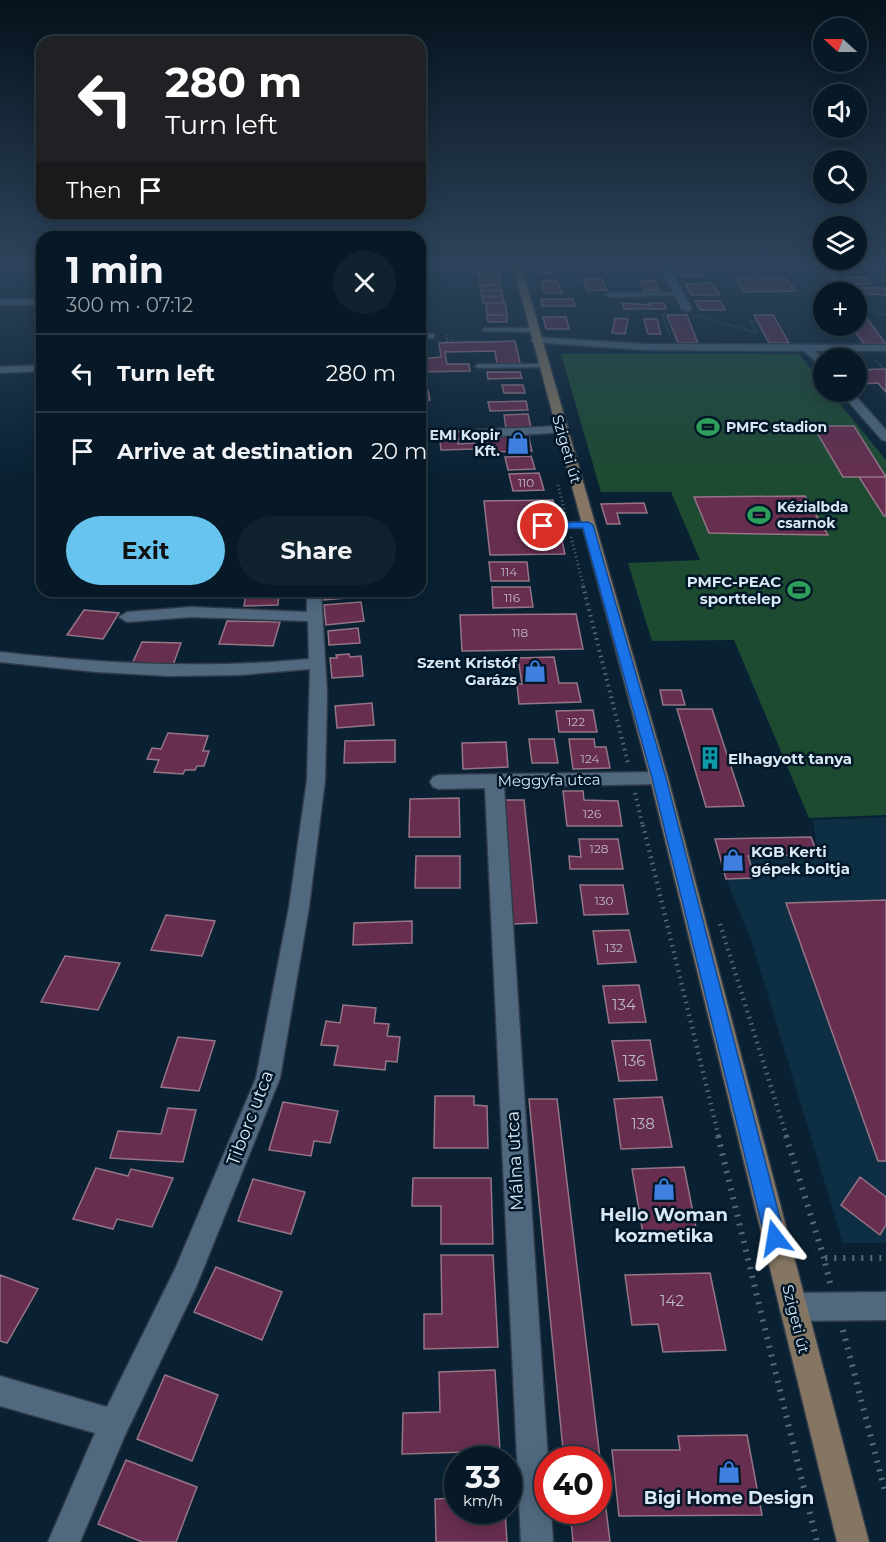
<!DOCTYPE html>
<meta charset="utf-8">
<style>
body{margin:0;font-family:Montserrat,sans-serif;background:#10222e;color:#f1f3f6;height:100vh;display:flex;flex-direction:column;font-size:22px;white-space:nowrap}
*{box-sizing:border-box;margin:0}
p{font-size:20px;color:#98a0a7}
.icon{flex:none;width:33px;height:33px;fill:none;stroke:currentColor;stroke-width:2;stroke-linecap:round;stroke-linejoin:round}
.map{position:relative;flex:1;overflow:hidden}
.side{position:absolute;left:36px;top:231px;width:390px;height:366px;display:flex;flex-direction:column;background:#071926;border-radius:18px;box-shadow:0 3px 15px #0003,0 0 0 2px #283843}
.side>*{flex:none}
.banner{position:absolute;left:36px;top:36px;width:390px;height:183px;border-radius:18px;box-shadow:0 3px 15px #0003,0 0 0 2px #283843;background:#202124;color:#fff;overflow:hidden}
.needle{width:39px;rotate:291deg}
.fabs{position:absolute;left:813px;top:18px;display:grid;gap:12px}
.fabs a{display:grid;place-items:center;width:54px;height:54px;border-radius:50%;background:#071926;box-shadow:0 3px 15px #0003,0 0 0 2px #283843;font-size:30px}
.speed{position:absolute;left:444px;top:1446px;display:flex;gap:12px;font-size:30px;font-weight:700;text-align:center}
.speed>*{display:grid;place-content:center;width:78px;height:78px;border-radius:50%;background:#071926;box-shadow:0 3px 15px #0003,0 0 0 2px #283843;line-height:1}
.speed small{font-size:15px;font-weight:400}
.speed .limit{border:9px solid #d22;background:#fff;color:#111}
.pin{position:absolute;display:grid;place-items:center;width:51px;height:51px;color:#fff;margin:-26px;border:3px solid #fff;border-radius:50%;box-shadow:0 2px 6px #0007}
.me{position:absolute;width:66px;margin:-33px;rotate:346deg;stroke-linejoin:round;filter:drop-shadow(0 0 4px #0008)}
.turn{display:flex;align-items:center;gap:21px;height:126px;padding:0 30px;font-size:27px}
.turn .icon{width:78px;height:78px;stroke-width:2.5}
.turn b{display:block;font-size:42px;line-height:51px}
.then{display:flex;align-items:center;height:57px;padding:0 30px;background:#0003;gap:12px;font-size:22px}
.round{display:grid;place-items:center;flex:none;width:63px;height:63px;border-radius:32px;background:#10222e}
.overview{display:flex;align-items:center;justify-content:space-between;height:102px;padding:0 30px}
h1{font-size:36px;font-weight:700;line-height:45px}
.cta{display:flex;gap:12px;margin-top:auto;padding:12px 30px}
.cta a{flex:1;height:69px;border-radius:36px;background:#66c4ef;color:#111;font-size:24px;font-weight:700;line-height:69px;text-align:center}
.cta a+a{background:#10222e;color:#f1f3f6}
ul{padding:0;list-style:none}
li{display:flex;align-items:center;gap:18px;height:78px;padding:0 30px;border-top:2px solid #283843}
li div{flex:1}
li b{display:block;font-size:22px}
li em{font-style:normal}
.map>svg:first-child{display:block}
</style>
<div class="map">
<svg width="886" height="1542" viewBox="0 0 886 1542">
<rect width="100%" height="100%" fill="#092133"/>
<path fill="#0e2e43" d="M886,817V1243H843L752,943L726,879L748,856L818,855L813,820Z"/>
<path fill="#1d4b32" d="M561,354H799L823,384L824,392H830L886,460V815L809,818L734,640L652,641L628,563L700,560L671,492H601Z"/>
<path fill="#672e4f" stroke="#957586" stroke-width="1.5" d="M557,262H582L584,267H558Z
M582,262H617L619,269H584Z
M674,262H694L697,269H677Z
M698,262H718L721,268H702Z
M721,262H743L746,268H724Z
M751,262H770L774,268H755Z
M777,262H798L806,267L782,268Z
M831,262H850L855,267H835Z
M622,263H638L646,268H624Z
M535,264H551L553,273H538Z
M488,265H497L499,273H472V266L488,269Z
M699,270L702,276H682L679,271Z
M478,273H499L501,285H480Z
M843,277H864L871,284H850Z
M735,278H785L796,291L744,292Z
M583,279H602L607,290H587Z
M557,280L562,293H545L541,281Z
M655,280L660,290H644L640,281Z
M712,283L720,295H692L685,284Z
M480,285H501L502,291H481Z
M853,288H886V295L856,293Z
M481,291H502L503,296L482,297Z
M503,296L504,303H483L482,297Z
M541,299H573L575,306H542Z
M695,301H720L725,310H700Z
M486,303H505L507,315H487Z
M622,303L650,305L649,303H664L666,309H624Z
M856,312H862L886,344H864L851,326H856Z
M487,315H507V322H488Z
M667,315H687L698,343H678Z
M754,315H773L789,343H769Z
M543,317H566L569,329H546Z
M615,318L628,319L625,334L612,333Z
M644,319H657L661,334H648Z
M515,341L520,363L497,364L495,351L445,352L447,364H469L470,371L420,372V359L441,357L439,343Z
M884,369H886V392L878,383L862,384L856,378V370Z
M487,372H520L522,378L488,379Z
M502,385H523L525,393H504Z
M420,390H428L430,400H420Z
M526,401L528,410L490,411L488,402Z
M528,414L531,428L506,429L504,415Z
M813,426H854L886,477H843Z
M472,431L474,438L458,439V444L475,443L476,449L441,450L439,432Z
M528,434L532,451L484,452L481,435Z
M531,456L535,469L508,470L505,457Z
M539,473L544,490L513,491L509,474Z
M859,477H886V516H884Z
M805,496L828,535L709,533L694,497Z
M553,500L565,554L490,555L484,501Z
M644,503L647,513H617L620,524H607L601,504Z
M489,562H527L529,581H491Z
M492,587H530L533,607L493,608Z
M323,591H357L358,597L324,600Z
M279,592L278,605L244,606L246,594Z
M361,602L364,621L326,625L324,605Z
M84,610L119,613L103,639L67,635Z
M576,614L583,649L462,651L460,615Z
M227,621L280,622L273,646L219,644Z
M358,628L360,643L329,645L328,631Z
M142,642L181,643L172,668L131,666Z
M349,654L350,657L361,656L363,676L332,678L330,658H337L336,655Z
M554,657L559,683H577L581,702L519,704L517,684H522L518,658Z
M660,690H681L685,705H663Z
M372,703L374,725L337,728L335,706Z
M677,709H712L744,806L706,807Z
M593,710L597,732H559L556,711Z
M168,733L208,736L203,751H209L204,766H197L195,770H185L183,774L154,772L159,760L147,759L152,748L161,749Z
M529,739H554L558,763H532Z
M569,739H594L595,747H606L610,768L573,769Z
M395,740V762L344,763L345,741Z
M506,742L508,767L463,769L462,743Z
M563,791H583L584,800L618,801L622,826H567Z
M459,798L460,837H409L410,799Z
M502,800H524L537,923L512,924Z
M811,837L818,855L748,856L755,878L726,879L715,839Z
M579,839H618L623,869H570L569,856L581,857Z
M416,856H460V888H415Z
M580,885H623L628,914L584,915Z
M886,900V1161H878L786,903Z
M166,915L215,921L202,956L151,950Z
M412,921V943L353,945L354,923Z
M629,930L636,962L598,964L593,931Z
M65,956L120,963L98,1010L41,1002Z
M639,985L646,1022L609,1023L603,986Z
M343,1005L376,1008L374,1023L389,1024L387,1036L400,1037L397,1062L386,1061L385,1070L334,1065L338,1046L321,1045L326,1021L340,1023Z
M178,1037L215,1041L199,1091L161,1087Z
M650,1040L657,1080L619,1081L612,1041Z
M435,1096H474V1105L487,1106L488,1148H434Z
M662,1097L672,1147L621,1149L614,1099Z
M529,1099H557L610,1542H573L570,1510H598V1460H564Z
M283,1102L338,1111L330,1143L314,1141L311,1156L269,1150Z
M168,1108L196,1110L183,1162L110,1158L118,1131L161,1134Z
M684,1167L697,1233L643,1234L632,1169Z
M96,1168L128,1176L131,1169L173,1178L152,1227L117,1219L113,1229L73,1219Z
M860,1177L886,1197V1225L880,1235L841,1205Z
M413,1178H491L493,1244H441V1206H412Z
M253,1179L305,1192L291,1234L238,1221Z
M441,1255H493L498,1347L424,1349V1314H442Z
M216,1267L282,1292L262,1340L194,1312Z
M710,1273L726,1350L663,1352L658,1324L632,1325L625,1275Z
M0,1275L38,1289L7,1343L0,1341Z
M495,1370L500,1451L402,1454L403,1413L440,1412L439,1372Z
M165,1375L218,1395L192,1461L137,1439Z
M747,1435L762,1515L619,1516L612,1450H680L678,1436Z
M126,1460L197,1487L176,1542H142L98,1524Z
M458,1498V1510H505L507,1542H436L435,1499Z"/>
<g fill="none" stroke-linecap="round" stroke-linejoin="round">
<g stroke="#303b4a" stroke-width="3">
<path id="lane" d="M744,262H750L760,279H756Z
M679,292L681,295L609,297L606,295L609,293Z
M485,328H533L536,330L533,332L483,331V329Z
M543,364L545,365V367L479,368L475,366L479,364Z
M588,522L592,525L591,527L543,529L539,526L543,523Z"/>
</g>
<g stroke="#303b4a" stroke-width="3">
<path id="street" d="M658,262H666L692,309L690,311L682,309Z
M815,262H824L852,292H843Z
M0,299H42V305H0Z
M430,333L434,334V338L420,340V334Z
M536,337L645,344L886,345V351H815L824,359V369L804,351L645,350L532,342L531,340Z
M42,365V371L0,373V367Z
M840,392H852L886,430V441L882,440Z
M561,426L565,428V432L473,438L467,434L473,430Z
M307,591H321L327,694L325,780L309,907L280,1078L196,1287L125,1435L80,1542H48L95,1433L0,1406V1376L107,1407L176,1267L256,1078L289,907L307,780L310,669L240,675L169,676L96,672L0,662V652C108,664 201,669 309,659L308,621L191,617L127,622L119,617L127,612L191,607L307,612Z
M659,772L665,773L668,778L665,783L659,784L504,787L548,1460V1510H551L553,1542H521L485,788L439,789L433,787L430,782L433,777L439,775Z
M886,1292V1320L793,1321L783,1317L779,1307L783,1297L793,1293Z"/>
</g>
<g stroke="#303b4a" stroke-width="3">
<path id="secondary" d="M512,262H520L668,778L869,1542H837L650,778Z"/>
</g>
<path stroke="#566a7a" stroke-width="2" stroke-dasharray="1 2" stroke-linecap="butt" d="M861,306L886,316
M698,316L754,332
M839,326L846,336
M757,333L751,322H758
M446,335L447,341H478
M670,335L662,314H674
M876,361L884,369"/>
<path stroke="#566a7a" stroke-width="3" stroke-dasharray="1 3" stroke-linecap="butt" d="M558,485L565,513
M571,537L584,588"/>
<path stroke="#566a7a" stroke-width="4" stroke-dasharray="1.5 4.5" stroke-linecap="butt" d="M583,586L628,763
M635,793L643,827"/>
<path stroke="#566a7a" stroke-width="4.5" stroke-dasharray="1.5 5" stroke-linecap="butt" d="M643,825L719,1138
M720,924L787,1138"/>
<path stroke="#566a7a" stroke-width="6" stroke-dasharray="2 7" stroke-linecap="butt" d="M718,1136L817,1542
M786,1136L824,1258
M830,1283L824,1258H886
M843,1330L886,1495"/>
<use href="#lane" fill="#50697f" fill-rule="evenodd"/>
<use href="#street" fill="#50697f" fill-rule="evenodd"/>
<use href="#secondary" fill="#847662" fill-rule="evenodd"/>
</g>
<linearGradient id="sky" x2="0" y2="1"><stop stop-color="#05121c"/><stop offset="0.55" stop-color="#2c435b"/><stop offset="1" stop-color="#2c435b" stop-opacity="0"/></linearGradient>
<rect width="886" height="478" fill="url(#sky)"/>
<path fill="#1a73e8" stroke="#114b97" stroke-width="1.5" d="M588,522L593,525L666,778L785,1238L782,1245L775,1248L768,1245L765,1238L652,778L583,528L543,529L538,526L543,523Z"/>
<defs>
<g id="stadium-bare" transform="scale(1.8)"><path d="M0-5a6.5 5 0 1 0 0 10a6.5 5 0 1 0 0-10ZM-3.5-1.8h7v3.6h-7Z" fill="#2e9e5b" stroke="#011728" stroke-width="2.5" paint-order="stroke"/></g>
<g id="shop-bare" transform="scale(1.8)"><path d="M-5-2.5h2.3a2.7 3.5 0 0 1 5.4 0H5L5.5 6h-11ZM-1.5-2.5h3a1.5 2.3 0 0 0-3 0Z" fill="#3f7fe0" stroke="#011728" stroke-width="2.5" paint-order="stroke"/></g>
<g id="building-bare" transform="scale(1.8)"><path d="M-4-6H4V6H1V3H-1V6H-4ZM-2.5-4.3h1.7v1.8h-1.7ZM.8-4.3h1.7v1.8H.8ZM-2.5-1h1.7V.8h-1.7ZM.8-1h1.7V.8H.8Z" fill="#0f9aa8" stroke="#011728" stroke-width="2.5" paint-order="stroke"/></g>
</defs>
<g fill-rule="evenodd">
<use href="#stadium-bare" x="708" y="427"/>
<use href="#shop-bare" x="518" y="443"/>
<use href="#stadium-bare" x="759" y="515"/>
<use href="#stadium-bare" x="799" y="590"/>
<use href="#shop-bare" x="535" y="671"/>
<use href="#building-bare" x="710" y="758"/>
<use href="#shop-bare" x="733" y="860"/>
<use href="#shop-bare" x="664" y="1189"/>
<use href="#shop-bare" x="729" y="1472"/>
</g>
<g text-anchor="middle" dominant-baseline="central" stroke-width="5" stroke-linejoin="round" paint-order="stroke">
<g font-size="12" fill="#bcb9ca">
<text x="526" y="482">110</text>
<text x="509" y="571">114</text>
<text x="512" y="597">116</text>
<text x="520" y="632">118</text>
<text x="576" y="721">122</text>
<text x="590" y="758">124</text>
<text x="592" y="813">126</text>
<text x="599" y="848">128</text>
<text x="604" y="900">130</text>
<text x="614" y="947">132</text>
</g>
<g font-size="14" font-weight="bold" fill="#d9e7f3" stroke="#011728" text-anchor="start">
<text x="726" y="427">PMFC stadion</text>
<text x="500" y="435" text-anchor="end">EMI Kopir<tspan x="500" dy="16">Kft.</tspan></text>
<text x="777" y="507">Kézialbda<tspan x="777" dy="16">csarnok</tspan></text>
</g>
<g font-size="15" fill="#d9e7f3" stroke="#011728">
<text transform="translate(567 449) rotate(74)">Szigeti út</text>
<text transform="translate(549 780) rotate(-1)">Meggyfa utca</text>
<text transform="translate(796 1319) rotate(76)">Szigeti út</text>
</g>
<g font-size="15" font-weight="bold" fill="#d9e7f3" stroke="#011728" text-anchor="end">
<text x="781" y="581">PMFC-PEAC<tspan x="781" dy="17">sporttelep</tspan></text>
<text x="517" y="662">Szent Kristóf<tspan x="517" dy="17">Garázs</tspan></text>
<text x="728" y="758" text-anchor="start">Elhagyott tanya</text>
<text x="751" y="851" text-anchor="start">KGB Kerti<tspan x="751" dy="17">gépek boltja</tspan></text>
</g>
<g font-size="15" fill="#bcb9ca">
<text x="624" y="1004">134</text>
<text x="634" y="1060">136</text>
<text x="643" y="1123">138</text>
<text x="672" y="1300">142</text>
</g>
<g font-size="18" fill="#d9e7f3" stroke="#011728">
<text transform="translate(250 1118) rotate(-69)">Tiborc utca</text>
<text transform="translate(515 1161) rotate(-93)">Málna utca</text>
</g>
<g font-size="18" font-weight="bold" fill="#d9e7f3" stroke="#011728">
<text x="664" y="1215">Hello Woman<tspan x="664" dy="21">kozmetika</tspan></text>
<text x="729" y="1498">Bigi Home Design</text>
</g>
</g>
</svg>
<div class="fabs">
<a><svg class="needle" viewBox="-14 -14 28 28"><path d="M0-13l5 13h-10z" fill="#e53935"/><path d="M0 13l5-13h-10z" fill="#98a0a7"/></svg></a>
<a><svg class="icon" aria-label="sound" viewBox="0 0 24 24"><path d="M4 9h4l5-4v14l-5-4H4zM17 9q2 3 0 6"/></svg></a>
<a><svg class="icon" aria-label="search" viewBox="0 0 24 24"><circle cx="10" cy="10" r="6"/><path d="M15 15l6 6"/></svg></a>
<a><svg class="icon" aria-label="layers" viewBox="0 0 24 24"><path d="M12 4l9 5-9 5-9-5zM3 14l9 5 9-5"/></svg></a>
<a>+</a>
<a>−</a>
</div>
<div class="speed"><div>33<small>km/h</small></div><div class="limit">40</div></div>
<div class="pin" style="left:543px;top:526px;background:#d93025"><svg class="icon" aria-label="arrive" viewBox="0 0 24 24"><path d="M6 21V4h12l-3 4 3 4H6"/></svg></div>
<svg class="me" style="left:775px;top:1238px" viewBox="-20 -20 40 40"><path d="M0-17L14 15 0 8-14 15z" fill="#1a73e8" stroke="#fff" stroke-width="4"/></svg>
<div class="banner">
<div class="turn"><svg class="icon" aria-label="left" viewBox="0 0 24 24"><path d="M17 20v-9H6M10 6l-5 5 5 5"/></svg><div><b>280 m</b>Turn left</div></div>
<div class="then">Then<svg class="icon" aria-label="arrive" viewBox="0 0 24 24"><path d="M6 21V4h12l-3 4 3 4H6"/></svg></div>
</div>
<section class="side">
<div class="overview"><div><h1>1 min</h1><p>300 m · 07:12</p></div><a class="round"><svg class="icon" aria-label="close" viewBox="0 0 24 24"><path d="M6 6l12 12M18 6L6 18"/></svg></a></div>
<ul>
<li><svg class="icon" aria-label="left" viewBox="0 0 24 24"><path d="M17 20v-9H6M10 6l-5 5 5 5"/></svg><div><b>Turn left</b></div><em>280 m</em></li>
<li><svg class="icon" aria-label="arrive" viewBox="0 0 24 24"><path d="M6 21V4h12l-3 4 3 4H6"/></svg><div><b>Arrive at destination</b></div><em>20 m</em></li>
</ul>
<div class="cta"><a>Exit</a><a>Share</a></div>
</section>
</div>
